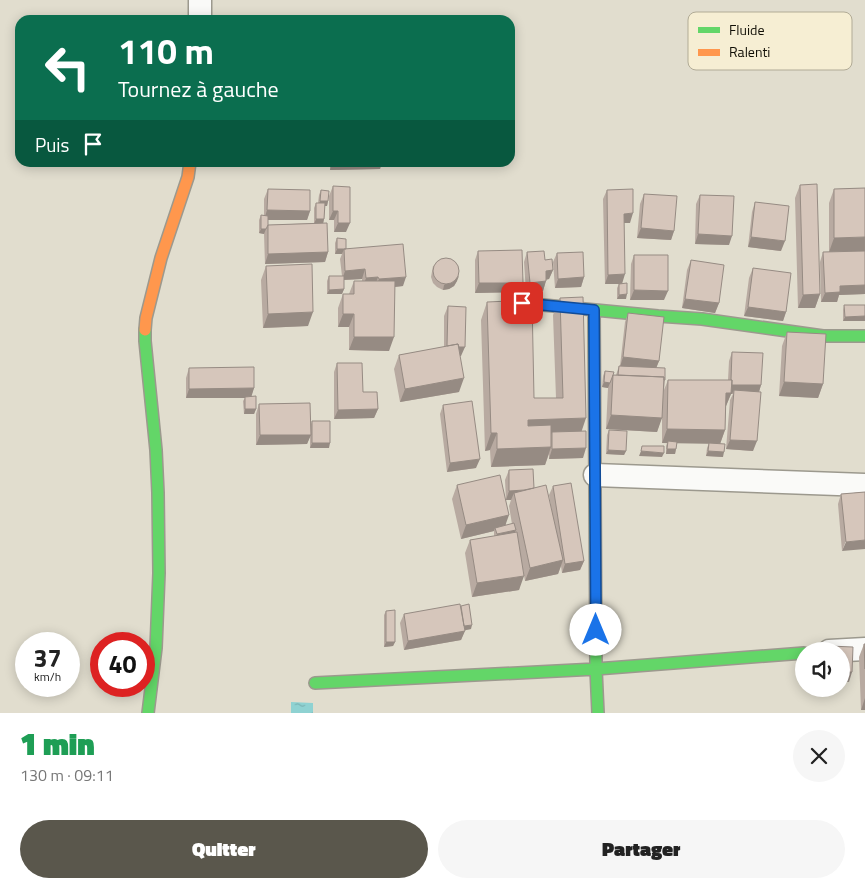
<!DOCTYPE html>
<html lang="fr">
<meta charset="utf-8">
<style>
body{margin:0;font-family:"Titillium Web",sans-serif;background:#f6f6f6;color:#222;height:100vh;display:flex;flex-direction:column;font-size:19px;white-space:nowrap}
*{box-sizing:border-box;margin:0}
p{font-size:16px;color:#767676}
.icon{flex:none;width:28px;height:28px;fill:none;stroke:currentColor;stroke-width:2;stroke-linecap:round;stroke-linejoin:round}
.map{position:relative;height:713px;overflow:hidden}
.side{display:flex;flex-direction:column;background:#fff;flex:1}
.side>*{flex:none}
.hud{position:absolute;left:15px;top:15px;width:500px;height:152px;border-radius:15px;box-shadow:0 2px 12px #0003;background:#0b6e4f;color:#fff;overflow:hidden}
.controls{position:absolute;left:795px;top:642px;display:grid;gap:10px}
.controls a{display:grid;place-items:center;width:55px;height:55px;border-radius:50%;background:#fff;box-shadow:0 2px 12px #0003;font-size:25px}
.speed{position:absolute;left:15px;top:632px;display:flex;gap:10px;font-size:25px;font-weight:700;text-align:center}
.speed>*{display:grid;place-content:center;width:65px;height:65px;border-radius:50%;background:#fff;box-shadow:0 2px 12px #0003;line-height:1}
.speed small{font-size:12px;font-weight:400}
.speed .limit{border:8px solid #d22;background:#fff;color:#111}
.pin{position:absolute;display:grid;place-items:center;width:42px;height:42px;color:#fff;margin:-21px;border-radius:10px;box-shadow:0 2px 8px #0006}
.me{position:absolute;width:55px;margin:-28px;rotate:0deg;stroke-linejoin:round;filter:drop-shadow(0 0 4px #0008)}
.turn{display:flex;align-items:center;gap:18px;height:105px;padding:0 20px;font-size:22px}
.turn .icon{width:65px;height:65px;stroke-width:2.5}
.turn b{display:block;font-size:35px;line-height:42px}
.then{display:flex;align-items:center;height:48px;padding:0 20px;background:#0003;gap:10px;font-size:19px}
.round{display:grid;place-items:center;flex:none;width:52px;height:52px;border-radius:26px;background:#f6f6f6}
.summary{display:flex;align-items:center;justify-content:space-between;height:85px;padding:0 20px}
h1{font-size:30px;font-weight:800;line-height:38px;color:#1e9e55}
.cta{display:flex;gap:10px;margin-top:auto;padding:10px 20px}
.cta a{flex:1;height:58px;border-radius:30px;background:#5a574c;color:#fff;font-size:20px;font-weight:800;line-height:58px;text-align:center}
.cta a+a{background:#f6f6f6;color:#222}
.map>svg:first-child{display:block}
</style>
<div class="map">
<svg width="865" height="713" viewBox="0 0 865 713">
<defs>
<pattern id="water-ripples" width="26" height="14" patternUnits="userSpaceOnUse" patternTransform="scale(1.25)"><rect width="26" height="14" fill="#8fd2d2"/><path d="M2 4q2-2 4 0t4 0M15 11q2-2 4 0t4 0" fill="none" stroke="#7ab3b3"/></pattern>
</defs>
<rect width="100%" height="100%" fill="#e1ddce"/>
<path fill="url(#water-ripples)" d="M291,702L313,703V713H291Z"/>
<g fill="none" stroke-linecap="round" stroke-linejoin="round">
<g stroke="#9c998e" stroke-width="25">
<path id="street" d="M200,20V0
M595,475L865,485
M829,651L865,649"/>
</g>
<g stroke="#9c998e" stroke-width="14">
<path id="fast" d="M522,303L658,316L702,319L823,336H865
M594,310L596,669L598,713
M145,330V341L156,450L158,493L159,573L156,648L148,713
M315,683L596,669L804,653"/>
</g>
<g stroke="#9c998e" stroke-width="14">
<path id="slow" d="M145,330L146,318L161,258L188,177L190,162"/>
</g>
<use href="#street" stroke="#fafaf8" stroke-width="22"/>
<use href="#fast" stroke="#63d668" stroke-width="11"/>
<use href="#slow" stroke="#ff974d" stroke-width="11"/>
</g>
<path fill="#b8aaa1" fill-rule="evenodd" d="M330,162H382L380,169L330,170Z
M800,185L820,294L815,308H798L795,198Z
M333,186L346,232H334V220H329V196Z
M865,188L829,252V203L834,189Z
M268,189L310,211L307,220H268V225L314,223V208L316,203H318L319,195L321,190L328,201L327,206H325L324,219L323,223L328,252L325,262L265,264L264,234L259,233V220L261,215H264V199Z
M607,190L630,223H624L622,284L626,299H617V288L619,284H605L603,199Z
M644,194L674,231L671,240L637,238L640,204Z
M700,195L729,245L695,244L696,204Z
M755,202L781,251L748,247L752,212Z
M337,238L346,249L403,286L395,287L389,351L349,350V327H338V308L343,294H349L354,281H362V279L344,280V289L342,294H327V281L329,276H342L340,259L342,254H335V243Z
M478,251L523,283L519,292L475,293V260Z
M865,251V294L839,295L837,302H821L820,262L823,252Z
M527,252L545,260L553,270L549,279L546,280L543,291L526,292L524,262Z
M557,253L584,277L581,287L555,288L553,262Z
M634,255L664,300H630L631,264Z
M691,260L719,303L715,313L682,308L687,270Z
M266,266L308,326L263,328L261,280Z
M433,266L457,281L454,286L449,289L443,290L437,287L433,283L431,277Z
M753,268L786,312L783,321L744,316L749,278Z
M560,298L581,432L583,458L549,459V454L545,465L491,467L490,450L485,451L481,320L487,302L534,398H556L553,315Z
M844,305H865V321H843V310Z
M448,306L461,356H460L459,392L400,402L394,369L399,355L444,347V316Z
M628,313L659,361L656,368L665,380L664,390L668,380H728L729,361L732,352L761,385L759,392L753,451L726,449L730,400L733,394H731L726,406L725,430L720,444L723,457L706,456L707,448L709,443H677L675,454H666V446L667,443H662V416L657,432L606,429L608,388L602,387L603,376L605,371L613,375H616L619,366H620L625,322Z
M787,332L823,384L818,398L779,396L782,346Z
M337,363L378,409L374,418L334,419V372Z
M189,368L254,388L251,396L256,409L254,414H244L243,401L245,398H186V378Z
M259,404L311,424L312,421L329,448H310V436L307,444L256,445V414Z
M443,405L476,468L447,472L440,414Z
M609,430L626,451L624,455L606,454L607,435Z
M509,470L534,488L552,512L549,495L553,486L584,561L580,570L562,573L561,566L558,574L525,581L523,570L519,590L472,597L465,553L470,540L494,536V531L461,539L452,499L457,485L506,500L505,480ZM506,500H511L509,506L512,524L506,525Z
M865,492L842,551L838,504L841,494Z
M386,611L395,642L393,646L384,647V615Z
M404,614L471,629L465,630L461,640L404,650L400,623Z
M864,644H865V710H861L859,657Z"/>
<path fill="#968b83" d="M332,162H382L380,169L330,170Z
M320,201H328L327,206H318Z
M267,210L310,211L307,220H264Z
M333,211H338L334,220H329Z
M633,213L630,223H621L624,214Z
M316,219H324L323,224H314Z
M338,223H350L346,232H334Z
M641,228L674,231L671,240L637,238Z
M261,229H266L264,234L259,233Z
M698,234L732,236L729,245L695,244Z
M751,237L785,241L781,251L748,247Z
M865,237V251L829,252L834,238Z
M337,249H346H344L342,254H335Z
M328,252L325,262L265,264L268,254Z
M365,269L362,279L342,280L345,271Z
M553,270L549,279L542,280L546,271Z
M625,274L622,284H605L608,275Z
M459,276L457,281L454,286L449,289L443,290L444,285Z
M378,277L375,286L363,287L366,278Z
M406,277L403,286L375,289L379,279Z
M584,277L581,287L555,288L558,279Z
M546,281L543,291L526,292L530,283Z
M479,283H523L519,292L475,293Z
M865,285V294L839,295L837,302H821L825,293L840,286Z
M344,289L342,294H327L329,290Z
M634,290L668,291L664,300H630Z
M627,294L626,299H617L619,295Z
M820,294L815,308H798L803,295Z
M685,299L719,303L715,313L682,308Z
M748,307L786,312L783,321L744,316Z
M313,312L308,326L263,328L268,314Z
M343,314H354L349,327H338Z
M865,316V321H843L845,317Z
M354,337H394L389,351L349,350Z
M447,347H465L461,356H443Z
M623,357L659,361L655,371L620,367Z
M464,378L459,392L400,402L405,389Z
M604,382L610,383L608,388L602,387Z
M784,382L823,384L818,398L779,396Z
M731,384L761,385L758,395L734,390L732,394H731L726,406H721L726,393Z
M254,388L251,398H186L189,389Z
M245,409H256L254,414H244Z
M378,409L374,418L334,419L338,410Z
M611,415L662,418L657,432L606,429Z
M586,418L580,436L552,432L550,437L522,438L528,420Z
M667,429L725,430L720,444L662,443Z
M491,433H497L490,450L485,451Z
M260,435H311L307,444L256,445Z
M730,440L757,441L753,451L726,449Z
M312,443H330L329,448H310Z
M551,447L545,465L491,467L497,449Z
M586,448L583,458L549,459L552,449Z
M667,449H676L675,454H666Z
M608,450L626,451L624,455L606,454Z
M641,451L664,453L662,457L639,456Z
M708,451L724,452L723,457L706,456Z
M480,459L476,468L447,472L450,463Z
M534,490L514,493L511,500H506L509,491Z
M509,515L504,529L495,528L494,531L461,539L466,525Z
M516,530L514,534L495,539L497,534Z
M865,540V549L842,551L846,542Z
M563,560L558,574L525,581L530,568Z
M584,561L580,570L562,573L565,564Z
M524,576L519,590L472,597L477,583Z
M472,625L471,629L461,631L463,626Z
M465,631L461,640L404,650L408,641Z
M386,642H395L393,646L384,647Z
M841,672H852L849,682L841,681Z
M865,698V710H861Z"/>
<path fill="#d6c6bb" stroke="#968b83" d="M817,184L820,294L803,295L800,185Z
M333,186L350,187V223H338V211H333Z
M865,188V237L834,238V189Z
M268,189L310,190V211L267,210Z
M633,189V213L624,214L625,274L608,275L607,190Z
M321,190L329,191L328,201H320Z
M644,194L677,196L674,231L641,228Z
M700,195L734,196L732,236L698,234Z
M755,202L789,206L785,241L751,237Z
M316,203H325L324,219H316Z
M261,215L268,216V225L266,229H261Z
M327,223L328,252L268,254V225Z
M337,238L346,239V249H337Z
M403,244L406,277L379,279L378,277L366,278L365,269L345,271L344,249Z
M522,250L523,283H479L478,251Z
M544,251L545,260L552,259L553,270L546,271V281L530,283L527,252Z
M865,251V285L840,286V292L825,293L823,252Z
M583,252L584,277L558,279L557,253Z
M634,255H668V291L634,290Z
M433 271a13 13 0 1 1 26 0a13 13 0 1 1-26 0Z
M691,260L724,265L719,303L685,299Z
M312,264L313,312L268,314L266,266Z
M753,268L791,273L786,312L748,307Z
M329,276H344V289L329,290Z
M354,281H395L394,337H354V314H343V294H354Z
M627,283V294L619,295V284Z
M583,297L586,418L528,420V426L551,425V447L497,449V433H491L487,302L532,300L534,398H563L560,298Z
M844,305H865V316L845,317Z
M448,306L466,307L465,347H459L458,344L447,346Z
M628,313L664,317L659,361L623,357Z
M787,332L826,334L823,384L784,382Z
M458,344L464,378L405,389L399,355Z
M732,352L763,353L761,385H732V380H731Z
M337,363H362L363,392H377L378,409L338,410Z
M619,366L665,368V380H664V377L618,375Z
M254,367V388L189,389V368Z
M605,371L614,372L613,375L610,383L604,382Z
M613,375L664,377L662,418L611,415Z
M668,380H732L731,393H726L725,430L667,429Z
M734,390L761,392L757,441L730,440Z
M256,396V409H245V397Z
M472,401L480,459L450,463L443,405Z
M310,403L311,435H260L259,404Z
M312,421H330V443H312Z
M609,430L627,431L626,451L608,450Z
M586,431V448L552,449V432Z
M668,441L677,442L676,449H667Z
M709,443L725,444L724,452L708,451Z
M642,446H664V453L641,451Z
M533,469L534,488L524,490L509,491V470Z
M500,475L509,515L466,525L457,485Z
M571,483L584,561L565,564L553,486Z
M546,485L563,560L530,568L514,493Z
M865,492V540L846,542L841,494Z
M514,523L516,530L497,534L495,528Z
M517,532L524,576L477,583L470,540Z
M460,604L465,631L408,641L404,614Z
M469,604L472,625L464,626L461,606Z
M395,610V642H386V611Z
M864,644H865V669Z
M829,646L853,647L852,672H841V651H829Z"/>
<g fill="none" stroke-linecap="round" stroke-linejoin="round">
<g stroke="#114b97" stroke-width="12">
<path id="route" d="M522,303L594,310L596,630"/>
</g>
<use href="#route" stroke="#1a73e8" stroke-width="9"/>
</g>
<rect x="688" y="12" width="164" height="58" rx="8" fill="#f6eed3" stroke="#b1ab96" stroke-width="1"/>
<rect x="698" y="27" width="22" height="6" fill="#63d668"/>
<rect x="698" y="49" width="22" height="7" fill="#ff974d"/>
<g font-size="14" fill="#110f06">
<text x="729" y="35">Fluide</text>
<text x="729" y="57">Ralenti</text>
</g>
</svg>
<div class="controls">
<a><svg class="icon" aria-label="sound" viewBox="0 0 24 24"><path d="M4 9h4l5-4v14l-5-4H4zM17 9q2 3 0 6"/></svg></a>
</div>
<div class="speed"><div>37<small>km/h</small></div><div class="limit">40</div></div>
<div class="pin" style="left:522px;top:303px;background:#d93025"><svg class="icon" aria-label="arrive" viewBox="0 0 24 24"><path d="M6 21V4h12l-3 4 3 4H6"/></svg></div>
<svg class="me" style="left:596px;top:630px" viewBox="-20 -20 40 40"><circle r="19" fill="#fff"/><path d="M0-13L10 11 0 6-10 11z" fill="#1a73e8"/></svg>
<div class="hud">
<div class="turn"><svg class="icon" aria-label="left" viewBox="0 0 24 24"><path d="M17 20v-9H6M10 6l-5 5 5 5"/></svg><div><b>110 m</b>Tournez à gauche</div></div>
<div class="then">Puis<svg class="icon" aria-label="arrive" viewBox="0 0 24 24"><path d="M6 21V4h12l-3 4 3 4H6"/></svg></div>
</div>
</div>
<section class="side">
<div class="summary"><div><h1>1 min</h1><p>130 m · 09:11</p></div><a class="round"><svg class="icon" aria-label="close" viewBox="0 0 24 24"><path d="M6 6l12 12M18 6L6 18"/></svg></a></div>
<div class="cta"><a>Quitter</a><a>Partager</a></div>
</section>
